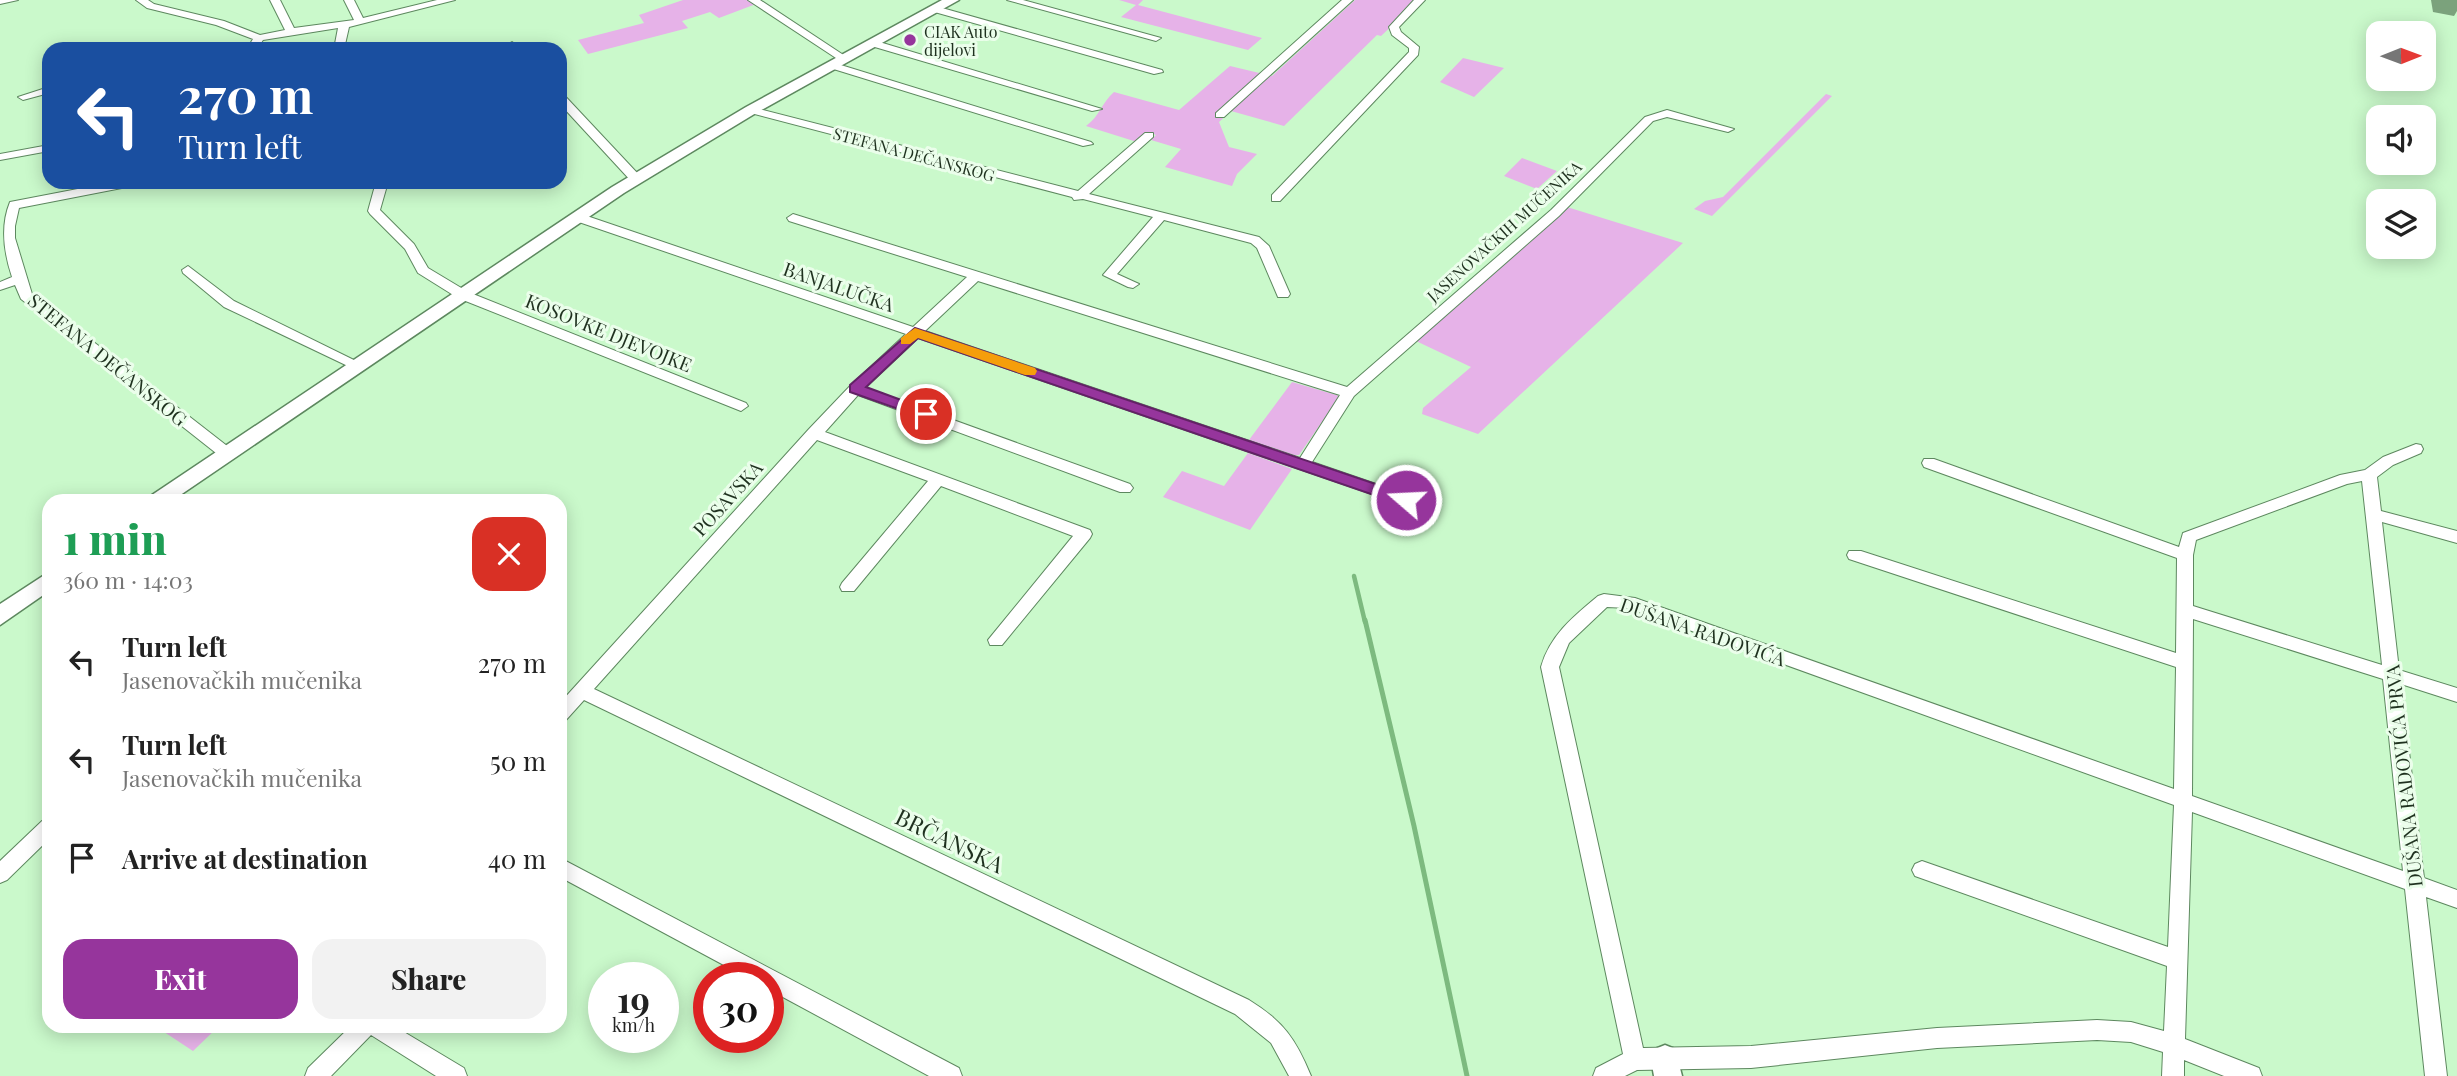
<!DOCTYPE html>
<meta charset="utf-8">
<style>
body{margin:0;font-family:"Playfair Display",serif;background:#f2f2f2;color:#222;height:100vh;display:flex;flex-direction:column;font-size:26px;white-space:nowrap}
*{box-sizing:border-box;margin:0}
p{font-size:23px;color:#767676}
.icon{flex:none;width:38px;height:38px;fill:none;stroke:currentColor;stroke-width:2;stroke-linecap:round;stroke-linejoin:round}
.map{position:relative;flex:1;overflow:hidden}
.details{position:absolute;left:42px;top:494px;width:525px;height:539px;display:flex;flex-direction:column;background:#fff;border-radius:21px;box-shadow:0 4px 18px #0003}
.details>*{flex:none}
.hud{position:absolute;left:42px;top:42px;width:525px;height:147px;border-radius:21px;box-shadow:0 4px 18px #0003;background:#1a4fa0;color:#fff;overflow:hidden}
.needle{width:46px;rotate:89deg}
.fabs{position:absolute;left:2366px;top:21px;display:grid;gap:14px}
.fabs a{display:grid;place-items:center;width:70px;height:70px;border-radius:14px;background:#fff;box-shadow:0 4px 18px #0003;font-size:35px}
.speed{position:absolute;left:588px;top:962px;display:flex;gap:14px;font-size:35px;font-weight:700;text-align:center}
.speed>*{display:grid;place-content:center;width:91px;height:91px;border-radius:50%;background:#fff;box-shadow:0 4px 18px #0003;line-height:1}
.speed small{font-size:18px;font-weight:400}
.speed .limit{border:10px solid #d22;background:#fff;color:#111}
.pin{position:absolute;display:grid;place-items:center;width:60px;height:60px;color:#fff;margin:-30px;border:4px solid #fff;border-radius:50%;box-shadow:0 2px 7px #0007}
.me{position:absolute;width:77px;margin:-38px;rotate:289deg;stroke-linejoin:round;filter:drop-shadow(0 0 5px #0008)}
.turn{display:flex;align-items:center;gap:24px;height:147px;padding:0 21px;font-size:32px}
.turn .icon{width:91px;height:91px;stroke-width:2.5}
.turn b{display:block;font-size:49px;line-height:60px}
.round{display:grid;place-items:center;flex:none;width:74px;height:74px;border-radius:21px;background:#f2f2f2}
.headline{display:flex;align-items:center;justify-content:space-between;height:119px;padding:0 21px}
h1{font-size:42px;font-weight:800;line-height:52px;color:#1e9e55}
.button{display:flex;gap:14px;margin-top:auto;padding:14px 21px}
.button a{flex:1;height:80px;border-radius:21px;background:#96359c;color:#fff;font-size:28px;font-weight:800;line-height:80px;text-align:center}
.button a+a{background:#f2f2f2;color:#222}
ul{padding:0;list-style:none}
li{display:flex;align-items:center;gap:21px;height:98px;padding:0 21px}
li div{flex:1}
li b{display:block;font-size:26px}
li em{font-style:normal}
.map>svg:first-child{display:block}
</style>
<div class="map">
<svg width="2457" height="1076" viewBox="0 0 2457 1076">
<rect width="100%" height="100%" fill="#caf9cb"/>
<path fill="#e6b2e8" d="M683,0H749L756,4L719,18L710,12L682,21L688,28L588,54L578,40L644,23L639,15Z
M1119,0H1143L1138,5L1262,38L1248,50L1121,17L1136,5Z
M1355,0H1415L1414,5L1381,36L1377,35L1284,126L1231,111L1219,122L1229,147L1257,154L1237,174L1232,186L1165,167L1181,149L1151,140L1156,135L1149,132L1137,142L1086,126C1100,116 1102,102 1114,92L1179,110L1230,66L1272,76Z
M1463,58L1504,68L1474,97L1440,82Z
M1826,94L1832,96L1712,216L1694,209L1705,201L1723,197Z
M1522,158L1557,171L1537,189L1504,176Z
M1567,207L1683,243L1478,434L1422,414L1423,408L1471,367L1416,341Z
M1292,382L1340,396L1299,455L1290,456L1246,444Z
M1248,453L1292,469L1250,530L1163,497L1182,471L1224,486Z
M155,1026H219L193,1051Z"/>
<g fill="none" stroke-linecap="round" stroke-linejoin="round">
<path stroke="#7dba7f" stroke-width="4.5" d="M1354,576L1365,622"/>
<path stroke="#7dba7f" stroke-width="5" d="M1365,620L1414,826L1467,1076"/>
<g stroke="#5d885f" stroke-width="2">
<path id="street" d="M0,0H18L0,4Z
M136,0H148L154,4L224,21L260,35L285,30L270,0H280L294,28L354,20L344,0H354L363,18L437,0H455L349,27L344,49H334L338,28L263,40L257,49H247L253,39L216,25L147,8Z
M748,0H760L848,58L839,60Z
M1007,0H1023L1161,38L1156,41Z
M1342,0H1353L1224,117H1216V113Z
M1414,0H1425L1399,27L1401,32L1419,47L1418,55L1280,201H1272V195L1409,52V48L1392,35L1389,27Z
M935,6L1162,70L1163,72L1154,74L931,11L930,9Z
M868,41H876L1102,109L1092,111L868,45Z
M512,42L521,49H510L507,45Z
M831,62L1091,142L1093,144L1083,146L827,67L826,65Z
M49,87V93L23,100L18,97Z
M560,94L564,95L640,176V182H632L560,104Z
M751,107L1078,191L1145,133H1153V137L1089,194L1259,237L1269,246L1290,294L1288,297H1278L1257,248L1251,243L1164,220L1117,274L1139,284L1133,288L1128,287L1103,275L1153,217L1083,199L1074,200L1072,197L747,112V108Z
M1667,110L1734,129L1728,132L1667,117L1653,121L1559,216L1354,396L1312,462L1411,496L1414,500L1411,504H1401L918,338L865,388L1130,484L1133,488L1130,492H1120L858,395L825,432L1090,530L1092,534L1090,538L1002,645H990L988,640L1073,536L941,486L854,591H842L840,587L842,583L928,481L817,440L594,689L1249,1000C1283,1021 1296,1039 1311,1076H1289L1271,1043L1235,1014L584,700L566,720L560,722V703L809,429L850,386L906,334L573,220V214H581L913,327L967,277L789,221L787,218L793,214L1347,387L1551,210L1645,117ZM978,281L1340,395L1300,458L925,331Z
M49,145V151L0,160V154Z
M114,182H138L132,186L19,208L15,226V238L32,294L231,449L233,453L231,457H221L21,299L15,285L0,290V282L12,277C4,253 0,226 10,202Z
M376,182H388L380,210L414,244L428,268L468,292L746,403L748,406L741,411L736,409L458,298L418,273L405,249L370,214L368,211Z
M188,266L234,301L364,365L357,369L352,368L224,307L183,273L182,270Z
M2416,444L2421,445L2423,449L2421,453L2393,465L2377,477L2381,511L2457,531V543L2382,522L2399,670L2457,688V702L2401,684L2424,878L2457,890V908L2426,897L2447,1076H2425L2405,889L2192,812L2185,1039L2259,1068L2262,1076H2224L2184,1060V1076H2162L2163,1052L2131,1042L2097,1040L1937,1048L1751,1068L1637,1070L1625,1076H1593L1596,1068L1623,1054L1541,667C1550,635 1574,616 1598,596L1604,594L1635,598L2174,789L2176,667L1849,559L1847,555L1849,551H1861L2176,653L2177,558L1924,467L1922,463L1924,459H1934L2179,547L2183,533L2340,475L2365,470L2383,457ZM2362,481L2382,665L2193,606V555L2196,540L2347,484ZM1607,607L1628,608L2174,805L2168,947L1922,861L1915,864L1912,870L1915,876L2167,966L2164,1031L2131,1022L2097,1020L1937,1028L1751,1046L1643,1048L1559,667L1569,643ZM2193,619L2383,679L2403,871L2192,796Z
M49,819V839L7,880L0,883V861L42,821Z
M560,858L959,1068L962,1076H929L768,989V978H748L560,877Z
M351,1026H394L464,1068L467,1076H436L371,1035L331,1076H305L308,1068Z"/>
</g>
<g stroke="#5d885f" stroke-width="3">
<path id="secondary" d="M942,0H959L756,113L624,193L173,500H149L152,495L612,187L746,107Z
M49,572V591L0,625V604Z
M1665,1045L1675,1049L1682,1076H1654L1651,1059L1655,1049Z"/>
</g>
<use href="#street" fill="#fff" fill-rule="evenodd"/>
<use href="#secondary" fill="#fff" fill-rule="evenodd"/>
</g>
<path fill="#7ba27c" d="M2431,0H2457V11L2454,16L2433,12Z"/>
<path fill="#96359c" stroke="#622265" stroke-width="2" d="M915,328L1411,496L1413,500L1406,505L1400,504L918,338L866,387L931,411V417H921L850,392V385Z"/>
<path fill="#f59e0b" d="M915,328L1035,368L1037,371L1035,375H1025L918,338L910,344H901V338Z"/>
<circle fill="#96359c" stroke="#ebfeeb" stroke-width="2.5" cx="910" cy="40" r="7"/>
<g text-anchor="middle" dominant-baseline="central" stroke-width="6" stroke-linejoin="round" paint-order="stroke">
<g font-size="16" fill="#1f311f" stroke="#ebfeeb" text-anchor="start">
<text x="924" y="31">CIAK Auto<tspan x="924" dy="18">dijelovi</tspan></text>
</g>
<g font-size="16" fill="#1f311f" stroke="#ebfeeb">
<text transform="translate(914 154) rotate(15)">STEFANA DEČANSKOG</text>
<text transform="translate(1504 231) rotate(-42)">JASENOVAČKIH MUČENIKA</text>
</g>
<g font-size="19" fill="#1f311f" stroke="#ebfeeb">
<text transform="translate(839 286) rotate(19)">BANJALUČKA</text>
<text transform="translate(609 332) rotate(22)">KOSOVKE DJEVOJKE</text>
<text transform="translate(108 359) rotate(39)">STEFANA DEČANSKOG</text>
<text transform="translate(727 498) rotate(-48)">POSAVSKA</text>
<text transform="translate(1703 631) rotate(19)">DUŠANA RADOVIĆA</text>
<text transform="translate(2403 776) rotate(-96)">DUŠANA RADOVIĆA PRVA</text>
</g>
<g font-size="23" fill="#1f311f" stroke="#ebfeeb">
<text transform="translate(950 840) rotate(26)">BRČANSKA</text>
</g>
</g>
</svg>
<div class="fabs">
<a><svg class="needle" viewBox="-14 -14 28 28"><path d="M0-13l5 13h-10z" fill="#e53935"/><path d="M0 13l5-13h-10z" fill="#767676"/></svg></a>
<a><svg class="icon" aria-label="sound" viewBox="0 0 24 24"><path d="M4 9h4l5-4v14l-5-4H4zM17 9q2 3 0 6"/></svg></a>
<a><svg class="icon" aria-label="layers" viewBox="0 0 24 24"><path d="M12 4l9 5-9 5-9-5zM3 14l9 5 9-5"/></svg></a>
</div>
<div class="speed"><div>19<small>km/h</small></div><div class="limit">30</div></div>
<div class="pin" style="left:926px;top:414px;background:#d93025"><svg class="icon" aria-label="arrive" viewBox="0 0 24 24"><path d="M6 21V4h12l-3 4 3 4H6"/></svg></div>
<svg class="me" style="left:1406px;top:500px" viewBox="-20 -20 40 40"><circle r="17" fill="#96359c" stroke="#fff" stroke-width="3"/><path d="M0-11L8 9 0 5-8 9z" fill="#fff"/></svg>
<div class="hud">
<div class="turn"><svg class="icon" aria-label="left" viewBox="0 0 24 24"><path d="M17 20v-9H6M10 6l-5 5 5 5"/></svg><div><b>270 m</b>Turn left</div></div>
</div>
<section class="details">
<div class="headline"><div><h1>1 min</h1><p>360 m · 14:03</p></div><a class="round" style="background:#d93025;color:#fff"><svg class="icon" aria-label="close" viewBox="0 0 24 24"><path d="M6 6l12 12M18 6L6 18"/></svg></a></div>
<ul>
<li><svg class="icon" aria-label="left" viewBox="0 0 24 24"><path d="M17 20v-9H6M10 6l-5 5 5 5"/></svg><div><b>Turn left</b><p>Jasenovačkih mučenika</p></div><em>270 m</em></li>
<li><svg class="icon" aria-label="left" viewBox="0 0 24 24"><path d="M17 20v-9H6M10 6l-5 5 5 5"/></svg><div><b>Turn left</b><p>Jasenovačkih mučenika</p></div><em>50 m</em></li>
<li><svg class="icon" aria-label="arrive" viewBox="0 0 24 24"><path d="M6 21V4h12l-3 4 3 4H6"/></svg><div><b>Arrive at destination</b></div><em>40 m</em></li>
</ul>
<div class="button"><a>Exit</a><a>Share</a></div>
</section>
</div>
